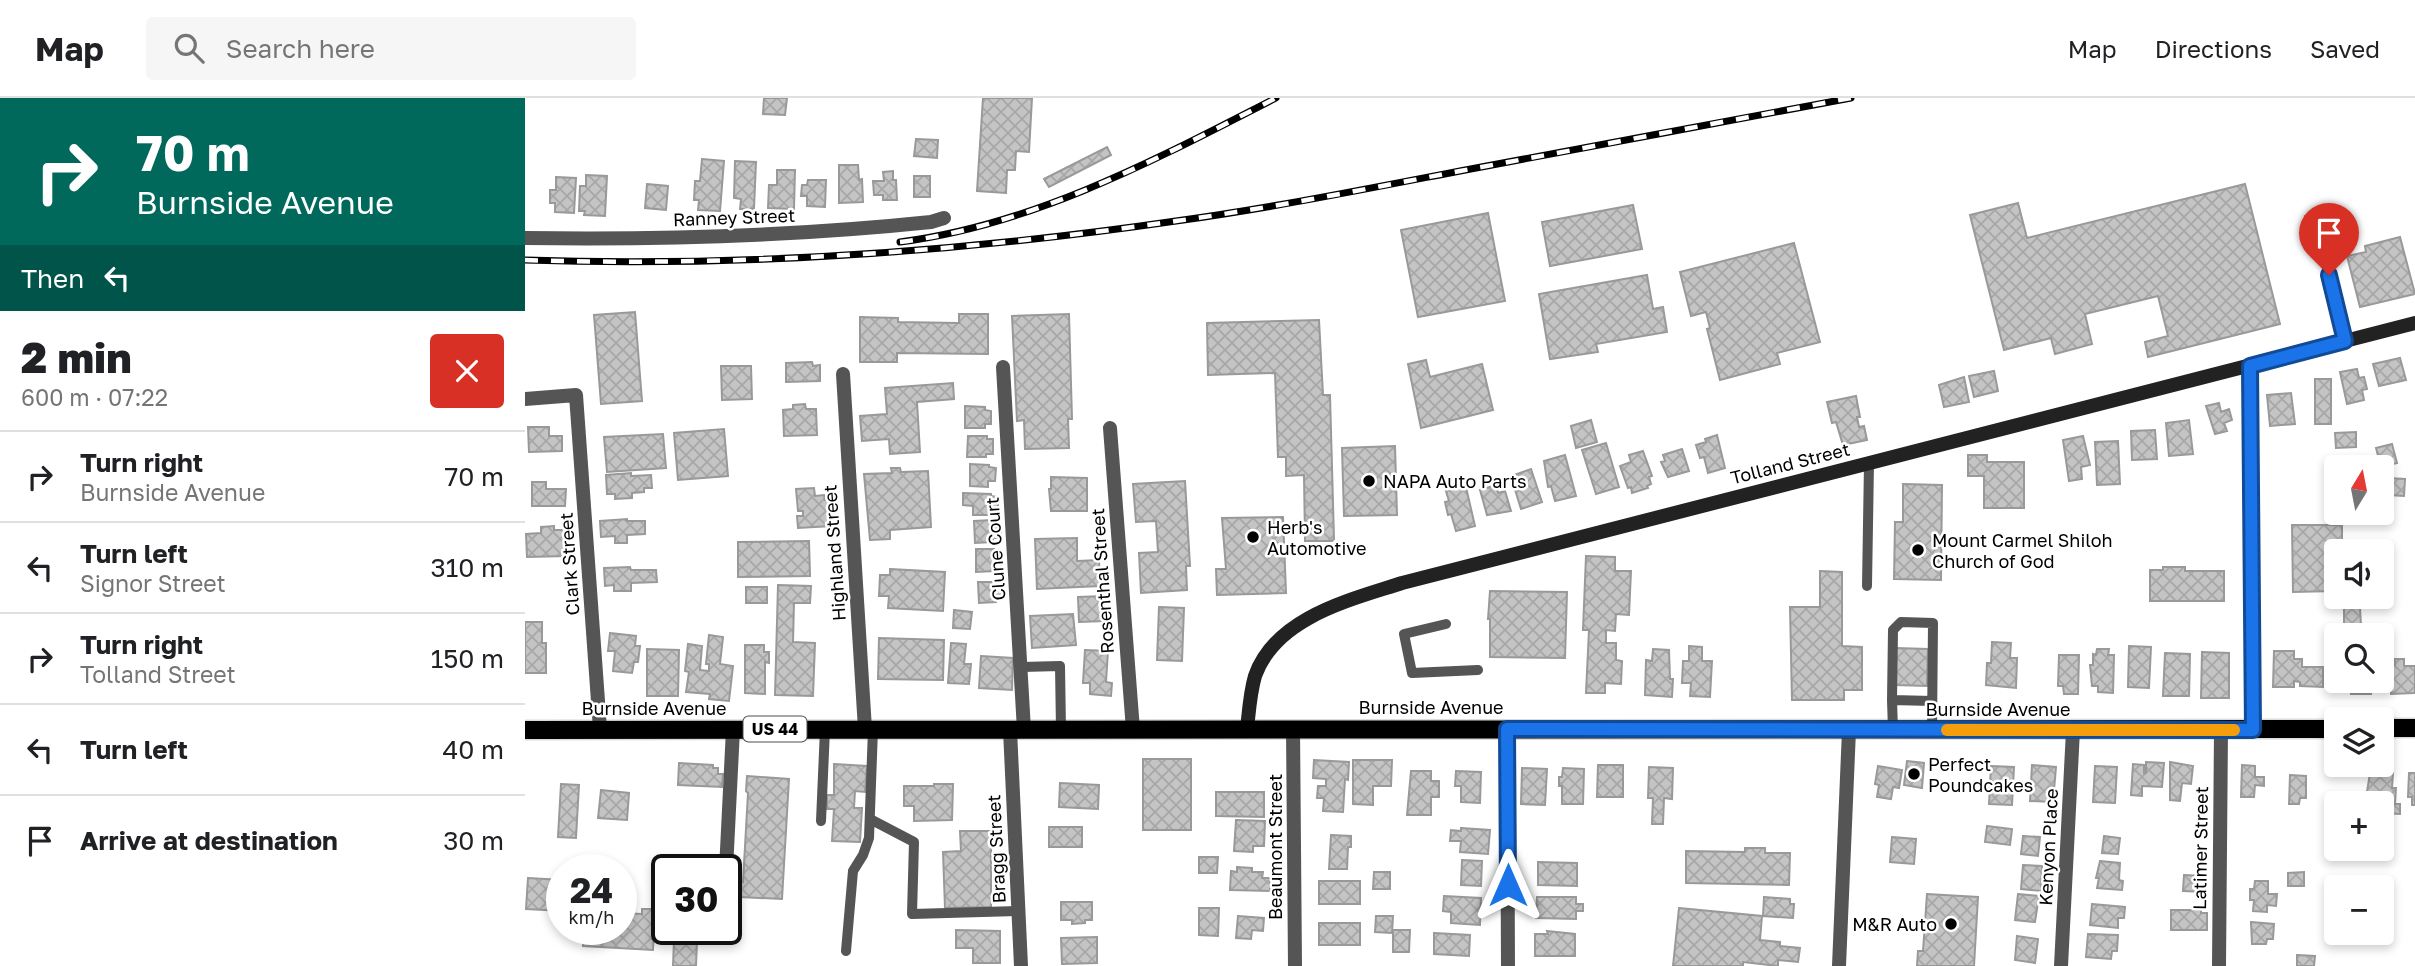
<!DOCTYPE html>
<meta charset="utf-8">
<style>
body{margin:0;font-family:"Golos Text",sans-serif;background:#f6f6f6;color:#202124;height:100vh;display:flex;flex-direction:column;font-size:26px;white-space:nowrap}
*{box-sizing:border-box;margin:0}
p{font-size:23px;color:#757577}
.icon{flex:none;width:38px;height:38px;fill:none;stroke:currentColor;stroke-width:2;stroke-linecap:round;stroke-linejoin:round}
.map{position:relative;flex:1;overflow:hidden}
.drawer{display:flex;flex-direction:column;background:#fff;width:525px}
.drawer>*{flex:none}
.hud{background:#00695c;color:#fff;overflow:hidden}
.needle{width:46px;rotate:10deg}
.controls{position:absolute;left:1799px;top:357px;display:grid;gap:14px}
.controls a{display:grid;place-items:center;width:70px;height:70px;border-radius:7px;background:#fff;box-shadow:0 4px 10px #0003;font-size:35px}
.speed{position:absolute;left:21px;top:756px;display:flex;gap:14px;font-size:35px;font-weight:700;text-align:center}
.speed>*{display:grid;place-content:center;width:91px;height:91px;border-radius:50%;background:#fff;box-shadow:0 4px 10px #0003;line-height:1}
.speed small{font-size:18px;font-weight:400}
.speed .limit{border:4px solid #111;border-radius:10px;background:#fff;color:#111}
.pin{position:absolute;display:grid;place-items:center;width:60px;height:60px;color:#fff;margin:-72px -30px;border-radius:50% 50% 50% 0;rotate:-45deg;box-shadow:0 0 7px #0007}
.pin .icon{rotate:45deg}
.me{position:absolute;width:77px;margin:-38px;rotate:0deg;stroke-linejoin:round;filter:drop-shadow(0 0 5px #0008)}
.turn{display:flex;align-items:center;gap:24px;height:147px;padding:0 21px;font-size:32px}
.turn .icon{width:91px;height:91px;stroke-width:2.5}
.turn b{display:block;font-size:49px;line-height:60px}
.then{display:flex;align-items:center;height:66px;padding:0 21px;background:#0003;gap:14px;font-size:26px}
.round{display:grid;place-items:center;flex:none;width:74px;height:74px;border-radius:7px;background:#f6f6f6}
.summary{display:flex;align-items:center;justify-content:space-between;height:119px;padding:0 21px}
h1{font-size:42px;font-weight:800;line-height:52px}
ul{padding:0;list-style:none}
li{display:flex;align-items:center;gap:21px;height:91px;padding:0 21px;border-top:2px solid #e0e0e0}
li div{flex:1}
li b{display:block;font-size:26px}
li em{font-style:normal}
header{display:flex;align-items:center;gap:42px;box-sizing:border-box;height:98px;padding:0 35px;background:#fff;border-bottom:2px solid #e0e0e0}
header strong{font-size:33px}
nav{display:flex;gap:38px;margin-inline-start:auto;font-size:24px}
.search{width:490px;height:63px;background:#f6f6f6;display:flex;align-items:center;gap:18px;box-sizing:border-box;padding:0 24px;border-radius:7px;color:#757577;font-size:26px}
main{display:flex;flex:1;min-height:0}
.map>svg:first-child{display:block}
</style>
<header>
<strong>Map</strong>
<div class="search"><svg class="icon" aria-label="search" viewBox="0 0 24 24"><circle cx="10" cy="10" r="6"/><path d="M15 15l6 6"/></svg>Search here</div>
<nav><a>Map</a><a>Directions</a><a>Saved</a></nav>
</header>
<main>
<section class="drawer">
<div class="hud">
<div class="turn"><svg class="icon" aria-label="right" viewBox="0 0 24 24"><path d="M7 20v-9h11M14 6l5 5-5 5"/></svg><div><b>70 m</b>Burnside Avenue</div></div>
<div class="then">Then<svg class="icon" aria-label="left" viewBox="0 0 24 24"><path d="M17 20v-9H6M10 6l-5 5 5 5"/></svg></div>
</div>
<div class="summary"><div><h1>2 min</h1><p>600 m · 07:22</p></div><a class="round" style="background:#d93025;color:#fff"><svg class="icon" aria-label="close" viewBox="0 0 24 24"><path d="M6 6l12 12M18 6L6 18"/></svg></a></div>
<ul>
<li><svg class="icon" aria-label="right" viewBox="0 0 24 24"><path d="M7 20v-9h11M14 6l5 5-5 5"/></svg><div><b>Turn right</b><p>Burnside Avenue</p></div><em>70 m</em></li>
<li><svg class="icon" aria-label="left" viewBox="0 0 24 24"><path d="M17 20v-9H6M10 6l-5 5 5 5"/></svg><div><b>Turn left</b><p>Signor Street</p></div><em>310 m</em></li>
<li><svg class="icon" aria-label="right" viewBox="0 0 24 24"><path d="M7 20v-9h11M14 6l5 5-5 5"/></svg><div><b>Turn right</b><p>Tolland Street</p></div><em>150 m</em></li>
<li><svg class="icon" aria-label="left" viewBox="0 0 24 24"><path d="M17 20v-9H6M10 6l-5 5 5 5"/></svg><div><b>Turn left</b></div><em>40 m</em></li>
<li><svg class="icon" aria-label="arrive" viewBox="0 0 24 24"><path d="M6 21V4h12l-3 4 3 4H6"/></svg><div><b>Arrive at destination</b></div><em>30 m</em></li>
</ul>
</section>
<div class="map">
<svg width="1890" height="868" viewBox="0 0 1890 868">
<defs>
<pattern id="building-cross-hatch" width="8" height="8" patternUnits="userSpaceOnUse" patternTransform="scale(1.75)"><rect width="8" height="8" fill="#c4c4c4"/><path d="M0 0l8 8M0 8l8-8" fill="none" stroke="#a7a7a7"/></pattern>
</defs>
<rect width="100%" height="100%" fill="#fff"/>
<path fill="url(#building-cross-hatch)" stroke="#999" stroke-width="2" d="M239,0H262L260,17L238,16Z
M458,0H507L504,54L491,53L490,72H482L481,95L452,93Z
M391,41L413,42L412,60L389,58Z
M582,49L586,57L524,89L519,81Z
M177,61L199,63L195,113L173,112L174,102H169L170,83H175Z
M210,63L231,64L229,111H215L216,101L209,100Z
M314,67H333L334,82L337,81L338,104L314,105Z
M252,72H270L269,111L243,110L244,87H252Z
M368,73V82H371L372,102H358V97H349L348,83H359L358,74Z
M61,77L82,78L80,118L59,117L60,113H54L55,88H61Z
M389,78H405V99H389Z
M31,79L51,80L49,115L30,114V105H25V92H31Z
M283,82H301L300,109L282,108V98H276L277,87H282Z
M122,86L143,88L141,112L120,110Z
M1720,86L1755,226L1623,259L1620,244L1643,238L1633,198L1560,216L1567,246L1530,256L1526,240L1479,252L1445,117L1493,105L1502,140Z
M1108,107L1117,151L1025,168L1017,124Z
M963,115L980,203L893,219L876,132Z
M1801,115L1805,137L1784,140L1780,118Z
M1875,139L1890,196L1835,209L1822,158L1841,154L1840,148Z
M1269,145L1295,244L1252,255L1255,266L1195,282L1182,231L1185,230L1181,214L1166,218L1155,174Z
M1122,177L1128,211L1138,209L1142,234L1071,246L1073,254L1025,261L1014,196Z
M110,214L117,303L76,306L69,217Z
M434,216H463V256L372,255V264H335V219L373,220V224L434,225Z
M544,216L547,321H543L544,350L500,351L499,322L492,323L487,218Z
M794,222L798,297H805L809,441L807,443H780L779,377L761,378V359H753L750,275L683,277L682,225Z
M1875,260L1881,282L1854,288L1848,266Z
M901,262L905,279L957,266L968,312L896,330L883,266Z
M287,264L288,268L295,267V283L261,284V265Z
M196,268H226L227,301L197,302Z
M1832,271L1834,280L1839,279L1842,291L1837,292L1839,302L1822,306L1815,274Z
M1469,273L1473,293L1449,299L1444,278Z
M1439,279L1444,304L1419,309L1414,287Z
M1790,281H1806V326H1790Z
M428,285L429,301L392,304L395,354L365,356L364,341L337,343L335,318L362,316L360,290Z
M1766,295L1770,326L1745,328L1742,297Z
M1331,298L1335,319H1332L1334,329L1339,328L1342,342L1318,347L1311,324L1307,325L1302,304Z
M1694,305L1696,314L1704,311L1707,322L1699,325L1702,333L1690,336L1681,308Z
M280,306L281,311H291L292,337L259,338L258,312L268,311V307Z
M440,308L460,309V312L466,313V326H460V330H440Z
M1066,322L1072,344L1051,350L1046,328Z
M1664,322L1668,356L1644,358L1641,325Z
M3,329H24V338H37V353L4,354Z
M199,331L203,378L153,382L149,335Z
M1630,332L1632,361L1607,362L1606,333Z
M1831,334V349L1811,350L1810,335Z
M138,336L141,370L82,374L79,339Z
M1192,337L1200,370L1183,375L1179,359L1175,360L1171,347L1181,344L1180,341Z
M443,338H462V341H468V356H461V359H442Z
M1558,338L1565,367L1556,369L1557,381L1544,383L1538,342Z
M1593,343L1595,386L1572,387L1570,344Z
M1081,345L1094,389L1071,396L1057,352Z
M1867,346L1872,365L1856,369L1851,350Z
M870,348L872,417L819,418L817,350Z
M1157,351L1164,373L1143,379L1136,364L1140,363L1138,357Z
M1118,353L1127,378L1124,379L1126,386L1122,388L1123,390L1107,395L1106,389L1103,390L1095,368L1106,364L1104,357Z
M1040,357L1051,398L1030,403L1026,388L1023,389L1019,363Z
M1443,357H1462V364H1499V410H1459V378H1443Z
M445,366L464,367V369L471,370L470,383H463V389L445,388Z
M366,370H375L376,374L403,373L406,429L365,432V441L345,442L339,376L367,375Z
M1006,371L1017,404L996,411L988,385L992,384L989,377Z
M106,375V378L126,377L127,390H119V394L107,395V400L90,401V396H82L81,377Z
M526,379L562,380V413H526L524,391H526Z
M1863,380L1880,381L1879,398L1862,397Z
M660,383L665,468H661L662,492L616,495L614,455L633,454L631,423L611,424L608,386Z
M7,384H21V391H41L40,408H7Z
M940,385L950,428L931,433L926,416L923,417L920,404L924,403L920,390Z
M1378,386L1417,387L1416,482L1369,481L1370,424H1378Z
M971,387L973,395L980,393L986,413L962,417L955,392Z
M289,390L290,398L299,397L300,402L306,401L307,428L273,430L272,418H278V413H273L271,391Z
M438,395L466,396V398L473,399V412L466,411L465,417H448V408L438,407Z
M758,419L761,495L692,497L691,471H701L697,420Z
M102,421V423H120V436L102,437V445H90V438L76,439L75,423Z
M467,422V427L475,426L476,440H468V444L450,445L449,423Z
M1767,427H1817V453H1811V493L1768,494Z
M29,428V432H41L42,458L2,459L1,436L16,435V429Z
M552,440V463L574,462L575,488L512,491L510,441Z
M284,443L285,478L213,479V444Z
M451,451H469L470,455H476V469H470V473L451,474Z
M1061,458L1090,459V473H1106L1104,517L1091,516L1090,533L1081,532V545H1091V562L1097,563L1096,586L1080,585V595H1061L1064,532H1058Z
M105,469L106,472H131L132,484L106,485V493H89V487L80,488L79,470Z
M1638,469H1660V473H1699V503H1625V472H1638Z
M365,471L420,474L418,513L363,510L364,498H354L355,477H365Z
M1295,473L1317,474V548L1337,549V592H1319V602H1267L1265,509H1295Z
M453,484H471V488H478V500L471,501V504L454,505Z
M253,487L286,488L285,505H269L268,544L290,545L288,598L250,597Z
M221,489H242V505H221Z
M965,493L1042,494L1040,560L965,559V521H963Z
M579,498L580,523L554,524L553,499Z
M634,509L659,510L657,563L632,562Z
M1819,510H1835L1836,527L1819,528Z
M429,512L447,514L445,531L428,530Z
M548,516L551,547L507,550L505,518Z
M0,524H17V545H21V575H0Z
M85,535L111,538L110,548H115L113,564H109L107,575L88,573L90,553H83Z
M184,537L198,539L195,566L208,568L204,603L184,601L185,596L161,594L164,574L160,573L163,546L177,548L175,572L184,573V566H181Z
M354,540L419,542L418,582L353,581Z
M1467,544L1486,545L1485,560H1492L1491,590L1461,587L1462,565H1466Z
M426,545L441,546L439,566H446L444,586L423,585Z
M220,547H239V554H244V565L240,564V596L220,595Z
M1164,548L1177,549V563H1187L1185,599L1165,598L1166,585H1157L1158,563H1164Z
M1604,548L1626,549L1624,590L1603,589Z
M1371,550L1403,551L1402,588L1370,587Z
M122,551L154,552L153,598H122Z
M1128,551L1144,552L1145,581H1148L1147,599L1120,597L1121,562L1127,563Z
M1572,551H1584L1583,557H1589L1588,595L1573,594V588H1567L1565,567H1568V556L1571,557Z
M560,552L583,553L581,584L587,585L586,598L565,596V585H558Z
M1749,553H1769V561H1777V569H1798V589L1775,588V584L1769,583V589H1748Z
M1677,554L1704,555V600H1676Z
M1640,555L1665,556L1664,598H1638Z
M1534,557H1554L1553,596H1539L1538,588H1533Z
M456,558L488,560L487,592L454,590Z
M1870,561H1879V568H1890V595L1866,596V567H1870Z
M1826,583H1846V596H1826Z
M618,661H666V732H618Z
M789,662L824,664L823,682L820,681L818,714L798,713L799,700H792L793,688H801V681L788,680Z
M828,662H867L866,688H848V707L828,706Z
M1382,663L1399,665L1397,690L1379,687Z
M1621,664L1639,665L1637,689L1617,688V698L1606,697L1608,666L1619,667V675H1621Z
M1645,664L1668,668L1666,686L1657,685L1655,703L1645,702Z
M154,665L188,667V670H193V676H198L197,689L153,687Z
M309,666L342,668L340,694L330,693L329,710H337L335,744L307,743L309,711H302V697H309Z
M1073,667H1098V699H1072Z
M1507,667L1531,669L1528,704L1505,703Z
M1717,667L1730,668V679H1739V688L1730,687L1729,699H1716Z
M1353,668L1377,672L1374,690L1368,689L1366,701L1352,699L1354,687L1350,686Z
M1466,668L1489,669L1487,707L1464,706Z
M1570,668L1592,669L1590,705L1568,704Z
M1124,669L1148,670L1147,701L1139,700L1138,726H1127L1128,700H1123Z
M997,670L1022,671L1020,707L996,706Z
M1038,670L1059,671L1058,706H1037V688H1034V679H1037Z
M886,673H906V683H914V699H906V717H882Z
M931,673L956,674L955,705L936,704V688H930Z
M1845,675H1868L1867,690H1871L1870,706H1875V716L1857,715V705H1850V700H1841Z
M1884,675H1890V707H1887V699H1883Z
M1765,677L1781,678V700H1775L1774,706H1764Z
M222,678L264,681L257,801L215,799L216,783L218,784L223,695L221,693Z
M535,685L574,687L573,711L534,709Z
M36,686L54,687L51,740L33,739Z
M409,686H428L427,722L389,723V708H379V688H409Z
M76,692L104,695L102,722L73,720Z
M691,694H739V719L691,718Z
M711,722L740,723L739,748H728V754L709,753Z
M1462,728L1487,731L1485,747L1460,744Z
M524,729H557V749H524Z
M936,730L965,732L963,756L935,754L936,743H925L926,732L936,733Z
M435,733H466V809L420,810L418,754L436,753Z
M806,737L826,738V749H823L822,771H804Z
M1498,738L1515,739L1513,758L1496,756Z
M1579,738L1595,740L1593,756L1577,755Z
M1367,739L1391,741L1389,766L1365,764Z
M1220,750H1240V755H1265L1264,787L1161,785V753L1220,754Z
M674,759H693L692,775H674Z
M937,762L957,763L956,788L936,787Z
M1575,763L1595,765L1594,782L1598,783L1597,792L1572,790L1574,780H1571Z
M1013,764L1052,765V788L1013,787Z
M1498,767L1517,768L1516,793L1496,791Z
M712,769L727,770V774H738L737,780H745V793L705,792L706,773L712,774Z
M849,774H865V791H848Z
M1779,774V788H1763V775Z
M1659,777L1680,778V794L1658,793Z
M3,780L37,782V813L1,811Z
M794,783H835V806H794Z
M1730,783H1743V796H1752L1751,808L1742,807V814L1728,813L1729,802H1725V791H1729Z
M1402,796L1453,799L1449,868H1392L1393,853H1398Z
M1493,796L1514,798L1510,824L1490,822Z
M919,798L956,800L955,827L926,825V814L918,813Z
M1012,799H1051V806H1058V813H1051V821L1011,820Z
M1239,799L1265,801V806H1269L1268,820L1238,818Z
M536,804H567V822H560V825L547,826V822H536Z
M1567,806L1600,809L1599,820H1593V830L1565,827Z
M674,810H694L693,838L674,837Z
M1154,810L1237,818L1235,842L1255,844V848L1275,850L1273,864L1253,862V868L1218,864V868H1148Z
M117,811H128L127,816H130L128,852L58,848L59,831H96V815L117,816Z
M1646,812H1676V815H1682V832H1646Z
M713,818L739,820L738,833L727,832L726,841L711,840Z
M851,818H868L867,835L850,834Z
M1726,824L1749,826L1748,841H1742L1741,846H1727Z
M794,825H835V847H794Z
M431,832L475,833V865H448V850H431Z
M868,832H885L884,854H868Z
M1022,833L1050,836V858H1010V836H1023Z
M909,835L945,837L944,858L909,856Z
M1563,836L1593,837L1592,853H1587L1586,861L1561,859Z
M1492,838L1513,841L1510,865L1490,862Z
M572,839V865L537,866L536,840Z
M149,842L172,843L171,868H148Z
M1772,857L1790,858L1789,868H1772Z"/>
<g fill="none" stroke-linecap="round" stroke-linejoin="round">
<g stroke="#dbdbdb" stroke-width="21">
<path id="primary" d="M1857,630H1890
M0,632L1811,631"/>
</g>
<path stroke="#555" stroke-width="10" d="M1798,154L1820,243
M1342,488L1344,365
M921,526L879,536L887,575L953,572
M497,569L535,568L536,632
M1367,602L1368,532L1376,524L1408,525L1407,632
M1368,632L1367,602L1407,603
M345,721L389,744L387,816L493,813
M296,723L300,631
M321,853L328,773L338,757L344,740L348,631"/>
<path stroke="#555" stroke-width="14" d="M0,140C136,142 271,138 406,124L419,120
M1725,268L1729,632
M478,269L499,632
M318,276L340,631
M0,301L51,297L75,631
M585,330L608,632
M768,630L770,868
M982,630L983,868
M485,632L496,868
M201,772L208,631
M1314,868L1324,632
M1536,868L1548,632
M1694,868L1696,632"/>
<path stroke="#222" stroke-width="14" d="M722,631C724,613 725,595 730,578C751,519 825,502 877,485L1890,225"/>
<use href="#primary" stroke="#000" stroke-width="18"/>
<g stroke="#000" stroke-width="7">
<path id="rail" d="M375,144C509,127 632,61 751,0
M0,162C217,169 436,154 651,123C746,110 841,91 935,73C1065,49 1196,24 1326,0"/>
</g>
<use href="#rail" stroke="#fff" stroke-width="4.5" stroke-dasharray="13" stroke-linecap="butt"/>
</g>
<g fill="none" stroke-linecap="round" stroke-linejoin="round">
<g stroke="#114b97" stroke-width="18">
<path id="route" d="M983,787L982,631L1728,632L1725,268L1820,243L1804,177"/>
</g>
<use href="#route" stroke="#1a73e8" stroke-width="12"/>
<path stroke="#f59e0b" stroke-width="12" d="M1422,632H1709"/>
</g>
<g fill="#000" stroke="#fff" stroke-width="2.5">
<circle cx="844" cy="383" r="7"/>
<circle cx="728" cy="439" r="7"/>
<circle cx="1393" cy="452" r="7"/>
<circle cx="1389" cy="676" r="7"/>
<circle cx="1426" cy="826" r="7"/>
</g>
<g text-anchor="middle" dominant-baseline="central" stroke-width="5" stroke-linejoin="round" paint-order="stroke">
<rect fill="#fff" stroke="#4c4c4c" stroke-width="2" x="218.5" y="618.5" width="63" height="25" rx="5"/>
<g font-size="16" font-weight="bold" fill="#000">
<text x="250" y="631">US 44</text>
</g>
<g font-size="18" fill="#000" stroke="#fff">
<text transform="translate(209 119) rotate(-2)">Ranney Street</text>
<text transform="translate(1265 365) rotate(-14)">Tolland Street</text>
<text transform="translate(470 451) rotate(-94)">Clune Court</text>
<text transform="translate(309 455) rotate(-94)">Highland Street</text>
<text transform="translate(44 466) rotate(-94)">Clark Street</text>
<text transform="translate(577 483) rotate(-94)">Rosenthal Street</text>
<text x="906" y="609">Burnside Avenue</text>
<text x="129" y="610">Burnside Avenue</text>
<text x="1473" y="611">Burnside Avenue</text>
<text transform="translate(750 749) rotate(-90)">Beaumont Street</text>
<text transform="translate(1523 749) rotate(-87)">Kenyon Place</text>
<text transform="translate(1675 750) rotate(-89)">Latimer Street</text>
<text transform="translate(471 751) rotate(-93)">Bragg Street</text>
</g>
<g font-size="18" fill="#000" stroke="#fff" text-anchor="start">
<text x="858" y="383">NAPA Auto Parts</text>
<text x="742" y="429">Herb's<tspan x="742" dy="21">Automotive</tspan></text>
<text x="1407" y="442">Mount Carmel Shiloh<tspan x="1407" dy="21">Church of God</tspan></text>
<text x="1403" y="666">Perfect<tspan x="1403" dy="21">Poundcakes</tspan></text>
<text x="1412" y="826" text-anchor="end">M&amp;R Auto</text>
</g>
</g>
</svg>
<div class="controls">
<a><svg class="needle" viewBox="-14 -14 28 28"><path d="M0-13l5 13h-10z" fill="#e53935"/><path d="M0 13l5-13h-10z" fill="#757577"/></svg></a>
<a><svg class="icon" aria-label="sound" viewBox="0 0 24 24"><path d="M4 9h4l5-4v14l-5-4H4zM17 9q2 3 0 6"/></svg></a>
<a><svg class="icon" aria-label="search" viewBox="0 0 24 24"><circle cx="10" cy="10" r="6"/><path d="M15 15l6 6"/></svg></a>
<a><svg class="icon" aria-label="layers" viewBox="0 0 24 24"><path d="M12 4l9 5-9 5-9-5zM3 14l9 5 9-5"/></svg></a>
<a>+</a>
<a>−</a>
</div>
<div class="speed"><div>24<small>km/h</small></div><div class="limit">30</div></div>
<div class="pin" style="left:1804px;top:177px;background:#d93025"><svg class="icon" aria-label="arrive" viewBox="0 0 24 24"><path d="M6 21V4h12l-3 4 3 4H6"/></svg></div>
<svg class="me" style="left:983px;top:787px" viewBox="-20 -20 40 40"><path d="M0-17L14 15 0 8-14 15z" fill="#1a73e8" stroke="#fff" stroke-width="4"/></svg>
</div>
</main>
